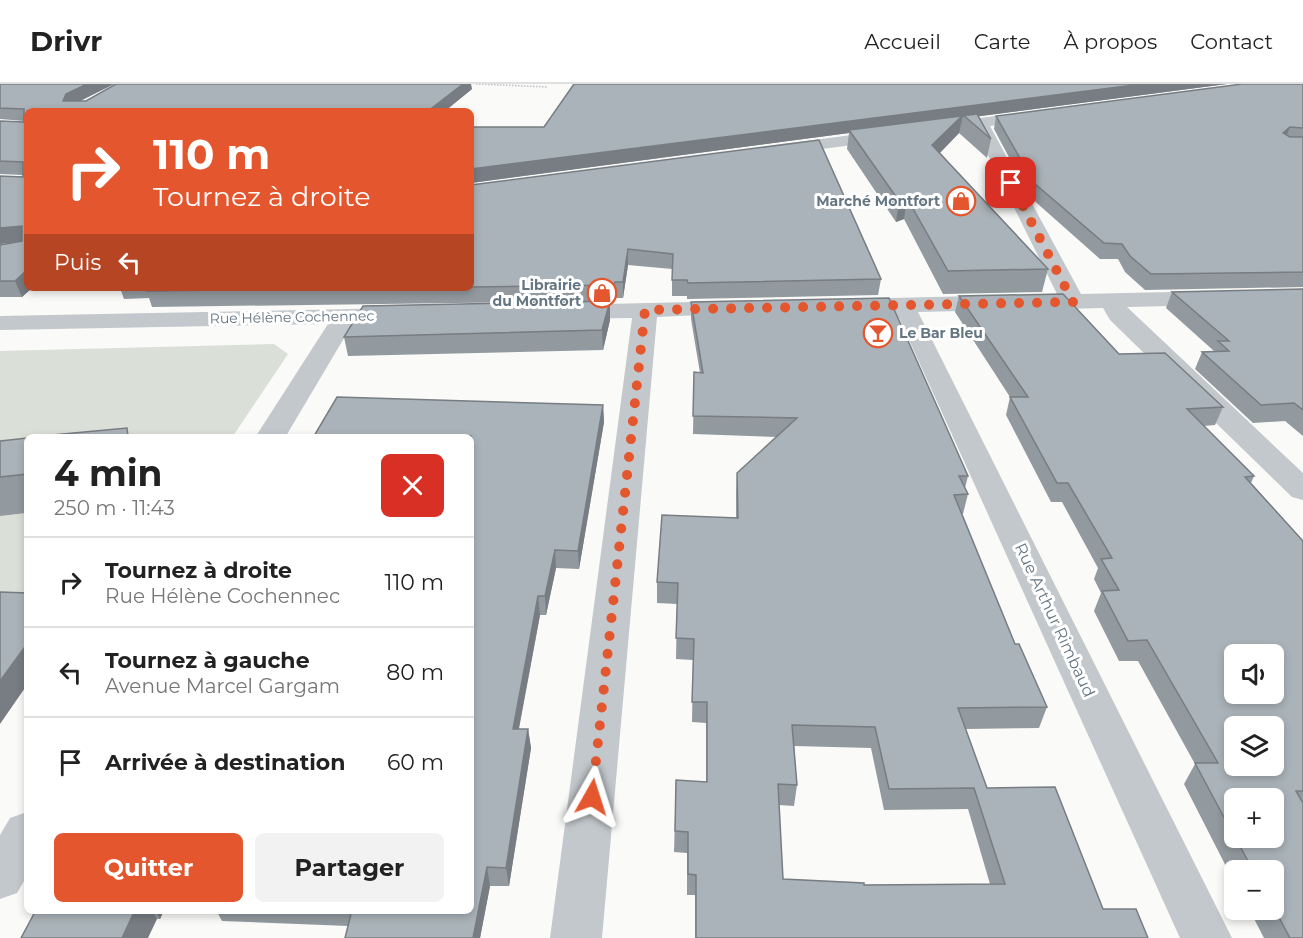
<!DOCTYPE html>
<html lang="fr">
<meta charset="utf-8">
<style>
body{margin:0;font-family:Montserrat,sans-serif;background:#f2f2f2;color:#222;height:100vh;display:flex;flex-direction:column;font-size:22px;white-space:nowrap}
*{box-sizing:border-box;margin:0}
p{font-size:20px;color:#767676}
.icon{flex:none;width:33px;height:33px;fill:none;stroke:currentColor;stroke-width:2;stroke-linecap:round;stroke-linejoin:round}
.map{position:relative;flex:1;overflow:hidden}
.panel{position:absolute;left:24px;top:350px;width:450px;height:480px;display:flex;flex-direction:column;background:#fff;border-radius:9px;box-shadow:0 3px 9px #0003}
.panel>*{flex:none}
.guide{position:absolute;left:24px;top:24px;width:450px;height:183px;border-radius:9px;box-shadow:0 3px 9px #0003;background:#e4572e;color:#fff;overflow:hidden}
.tools{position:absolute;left:1224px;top:560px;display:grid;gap:12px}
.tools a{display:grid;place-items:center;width:60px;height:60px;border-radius:9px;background:#fff;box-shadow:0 3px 9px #0003;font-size:30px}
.pin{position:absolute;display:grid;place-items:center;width:51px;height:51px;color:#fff;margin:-26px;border-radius:12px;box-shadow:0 3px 9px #0006}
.me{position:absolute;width:66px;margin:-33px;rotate:6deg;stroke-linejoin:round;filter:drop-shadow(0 0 4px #0008)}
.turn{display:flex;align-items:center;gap:21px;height:126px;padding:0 30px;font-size:27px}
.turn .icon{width:78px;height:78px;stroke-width:2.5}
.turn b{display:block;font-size:42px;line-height:51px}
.then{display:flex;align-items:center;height:57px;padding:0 30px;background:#0003;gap:12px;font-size:22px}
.round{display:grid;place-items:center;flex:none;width:63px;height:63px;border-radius:9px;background:#f2f2f2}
.headline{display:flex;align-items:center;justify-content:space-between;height:102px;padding:0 30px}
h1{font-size:36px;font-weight:700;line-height:45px}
.action{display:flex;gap:12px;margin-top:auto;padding:12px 30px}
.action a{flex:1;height:69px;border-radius:9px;background:#e4572e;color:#fff;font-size:24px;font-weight:700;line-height:69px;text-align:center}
.action a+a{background:#f2f2f2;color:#222}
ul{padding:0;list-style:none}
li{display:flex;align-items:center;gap:18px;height:90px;padding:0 30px;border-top:2px solid #e0e0e0}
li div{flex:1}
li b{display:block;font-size:22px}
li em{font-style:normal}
header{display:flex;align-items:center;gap:36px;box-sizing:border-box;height:84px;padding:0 30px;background:#fff;border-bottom:2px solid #e0e0e0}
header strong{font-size:28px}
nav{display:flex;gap:33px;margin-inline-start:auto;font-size:21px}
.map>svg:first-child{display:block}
</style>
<header>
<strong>Drivr</strong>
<nav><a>Accueil</a><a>Carte</a><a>À propos</a><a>Contact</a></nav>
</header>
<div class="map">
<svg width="1303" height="854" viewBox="0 0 1303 854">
<rect width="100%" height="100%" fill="#fafaf8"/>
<path fill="#dadfd7" d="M274,260L288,270L233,352H27V379L0,386V267Z
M27,429V514L0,513V432Z"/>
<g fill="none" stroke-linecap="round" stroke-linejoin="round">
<path stroke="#bbbfc2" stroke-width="1.5" stroke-dasharray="1.5 1.5" stroke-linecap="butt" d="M476,0L548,3"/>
<path fill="#c3c8cc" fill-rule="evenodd" d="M1040,26L1048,31L1046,34L990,42L1081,210L1303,205V219L1127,223L1303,389V416L1292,413L1110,236L1103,224L918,228L1232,854H1180L900,236L894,228L849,229L840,227L837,222L840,217L849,215L1057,210L975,45L776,71L770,70L767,66L770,62L776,61Z
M734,217L743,219L746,224L743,229L657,233L602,854H550L632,234L564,235L555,233L552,228L555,223L564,221Z
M401,224L410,226L413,231L410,236L353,239L286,352H256L328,240L0,246V232Z
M27,728V792L17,809L0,815V751L10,734Z"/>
</g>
<path fill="#929a9f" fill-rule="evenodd" d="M0,0H114L80,17L472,5L445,27H27V204H32L22,213H0V161L15,158L0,160V92L23,93V91L0,90V37L24,38V37L0,35Z
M574,0H1227L979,32L991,55L987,74L959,49L940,69L1048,185L1042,208L943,210L904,135L896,138L847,65L849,49L471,99V43H544Z
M1303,0V203L1145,206L1125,188L1118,175H1100L1030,113L994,45L996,32Z
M471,101L881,195L878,211L687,215V212H672V185L628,181L623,214H615L614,217H610V236L603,266L348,272L344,253L598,217L152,223L149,214L124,215L120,204H471Z
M1303,205V352L1285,337L1253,339L1195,285L1202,268L1214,267L1166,224L1172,208Z
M959,212L1119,270L1223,323L1215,341L1204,342L1254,392L1251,399L1303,457V854H1264L1249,825H1274V786H1234V798L1184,700L1195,680L1138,577H1119L1094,527L1101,509L1094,495L1098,484L1062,418H1051L1006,331L1010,313L955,228Z
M691,218L968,392L965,404L968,410L963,430H962L1015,560L1047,623L1039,644L965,645L987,704L1103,825L1148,854H695V811H687V769L674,768L676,696L706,698V639L692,638L693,576L676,575L677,520L657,519V498L736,434V409L737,389L777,353L693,350L694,288L700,289L691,235ZM794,662L871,664L884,726L968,725L990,800L864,801L783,795L779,721L794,722L797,701Z
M603,321L604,338L579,485L556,484L546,531H540L519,645H528L531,664L509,802H490L480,854H345L348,842L222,837L216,826H471V352Z
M27,354V429L0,432V357Z
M36,826H164L160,835Z"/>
<path fill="#777d82" d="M87,0H114L70,22L63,17L66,10Z
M463,0H471L472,5L445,27H428Z
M1142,0H1227L966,34L963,31L959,49L929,80L849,46V49L471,99V85Z
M1290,43L1285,56L1283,49Z
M907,114L904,135L896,138L899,117Z
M22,142L27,157L0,160V144Z
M628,165V181L623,214V198Z
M27,186V204H32L22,213L15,197Z
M615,198V214L614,217V201Z
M610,217V236L603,266L602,246Z
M603,321L604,338L579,485L578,467Z
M555,466L556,484L546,531L545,512Z
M538,512L540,531L515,664L513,645Z
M27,560V601L0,640V597Z
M528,645L531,664L509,802L506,784Z
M487,783L490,802L480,854H473Z
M135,826H152L157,835L148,854H122Z
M155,826H164L160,835Z"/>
<path fill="#aab3b9" stroke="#777d82" stroke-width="1.5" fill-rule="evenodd" d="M0,0H87L66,10L63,17H86L116,0H463L428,27H27V186L15,197H0V161L22,157V142L0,144V92L23,93V78L0,77V37L24,38V25L0,24Z
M574,0H1142L471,85V43H544Z
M1242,0H1303V44L1290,43L1283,49L1290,53H1303V188L1151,190L1130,172L1122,160L1104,159L1034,99L996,32Z
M977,30L991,55L963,31L932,61L1048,185L948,187L907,114L899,117L849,46Z
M819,56L881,195L688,199L687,196H672L673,170L628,165L623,198H615L614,201L471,203V101Z
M147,204H377L147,207Z
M1303,205V326L1294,319L1261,321L1202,268L1229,267L1218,257H1229L1172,208Z
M1063,210L1119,270L1165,269L1223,323L1187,325L1254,392L1245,393L1303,457V707H1296L1303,719V854H1290L1274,824V786H1253L1235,753H1274V714H1234V752L1195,679H1218L1147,556L1128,557L1102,507L1119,506L1101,475L1112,474L1068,399H1057L1010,313H1028L959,212ZM1234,570H1274V609H1234ZM1234,642H1274V681H1234Z
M889,214L968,392H959L968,410L954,411L1015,560H1019L1047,623L958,624L987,704L1055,703L1103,825H1136L1148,854H696V791L688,790V748L675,747L676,696L707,698V618H692L694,555L676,554L678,499L657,498L662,431L738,434L737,389L797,334L693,332L694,288L703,289L691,218ZM792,641L875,643L889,705L974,704L1005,800L864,801V799L783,795L778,700L797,701Z
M610,217L602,246L344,253L363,222Z
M337,313L603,321L578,467L555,466L545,512H538L513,645H528L506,784L487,783L473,854H345L352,826H471V352H314Z
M127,344L128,352H41Z
M27,354V390L0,393V357Z
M0,508L27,509V560L0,597Z
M36,826H135L122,854H21Z"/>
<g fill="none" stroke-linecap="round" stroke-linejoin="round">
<path stroke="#e4572e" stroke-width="10" stroke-dasharray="0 18" d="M592,713L645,226L1073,218L1011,99"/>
</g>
<defs>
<g id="shop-ring" transform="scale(1.5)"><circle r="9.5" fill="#fff" stroke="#e4572e" stroke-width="1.5"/><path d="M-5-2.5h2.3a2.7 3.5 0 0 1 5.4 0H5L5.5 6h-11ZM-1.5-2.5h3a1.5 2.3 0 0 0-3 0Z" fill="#e4572e"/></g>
<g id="bar-ring" transform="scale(1.5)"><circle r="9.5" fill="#fff" stroke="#e4572e" stroke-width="1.5"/><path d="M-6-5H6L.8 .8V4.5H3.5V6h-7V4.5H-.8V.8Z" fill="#e4572e"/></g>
</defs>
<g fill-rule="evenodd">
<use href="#shop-ring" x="961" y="117"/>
<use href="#shop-ring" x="602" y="209"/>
<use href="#bar-ring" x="878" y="249"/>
</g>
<g text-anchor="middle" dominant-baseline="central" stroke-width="6" stroke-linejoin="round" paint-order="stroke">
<g font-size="14" font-weight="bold" fill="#657683" stroke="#fff" text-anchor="end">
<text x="940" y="117">Marché Montfort</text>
<text x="581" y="201">Librairie<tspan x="581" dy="16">du Montfort</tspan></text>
<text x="899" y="249" text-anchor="start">Le Bar Bleu</text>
</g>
<g font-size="14" fill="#657683" stroke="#fff">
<text transform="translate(292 233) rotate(-1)">Rue Hélène Cochennec</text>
</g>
<g font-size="16" fill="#657683" stroke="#fff">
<text transform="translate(1055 536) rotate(65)">Rue Arthur Rimbaud</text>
</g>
</g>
</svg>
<div class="tools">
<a><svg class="icon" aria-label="sound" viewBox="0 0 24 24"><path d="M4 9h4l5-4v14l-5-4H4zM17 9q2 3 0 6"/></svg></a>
<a><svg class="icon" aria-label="layers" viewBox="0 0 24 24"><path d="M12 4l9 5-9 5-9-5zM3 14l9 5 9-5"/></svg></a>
<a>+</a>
<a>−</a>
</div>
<div class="pin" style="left:1011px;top:99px;background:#d93025"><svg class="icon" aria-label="arrive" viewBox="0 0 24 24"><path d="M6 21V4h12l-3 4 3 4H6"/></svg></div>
<svg class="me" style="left:592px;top:713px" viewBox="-20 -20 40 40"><path d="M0-17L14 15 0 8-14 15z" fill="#e4572e" stroke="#fff" stroke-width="4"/></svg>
<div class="guide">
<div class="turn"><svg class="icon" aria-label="right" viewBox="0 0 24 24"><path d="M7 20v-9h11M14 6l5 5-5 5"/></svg><div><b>110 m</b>Tournez à droite</div></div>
<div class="then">Puis<svg class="icon" aria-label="left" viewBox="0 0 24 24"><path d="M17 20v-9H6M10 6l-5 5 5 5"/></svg></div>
</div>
<section class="panel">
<div class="headline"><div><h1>4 min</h1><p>250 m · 11:43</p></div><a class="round" style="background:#d93025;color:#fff"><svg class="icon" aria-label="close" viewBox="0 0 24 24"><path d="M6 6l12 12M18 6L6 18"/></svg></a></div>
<ul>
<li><svg class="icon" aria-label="right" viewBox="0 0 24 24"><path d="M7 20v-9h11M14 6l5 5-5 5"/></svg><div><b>Tournez à droite</b><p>Rue Hélène Cochennec</p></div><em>110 m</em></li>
<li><svg class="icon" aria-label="left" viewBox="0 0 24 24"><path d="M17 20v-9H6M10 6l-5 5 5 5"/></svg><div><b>Tournez à gauche</b><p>Avenue Marcel Gargam</p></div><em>80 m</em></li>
<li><svg class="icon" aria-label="arrive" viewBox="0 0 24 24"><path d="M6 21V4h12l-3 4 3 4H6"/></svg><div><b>Arrivée à destination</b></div><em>60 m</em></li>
</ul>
<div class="action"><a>Quitter</a><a>Partager</a></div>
</section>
</div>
